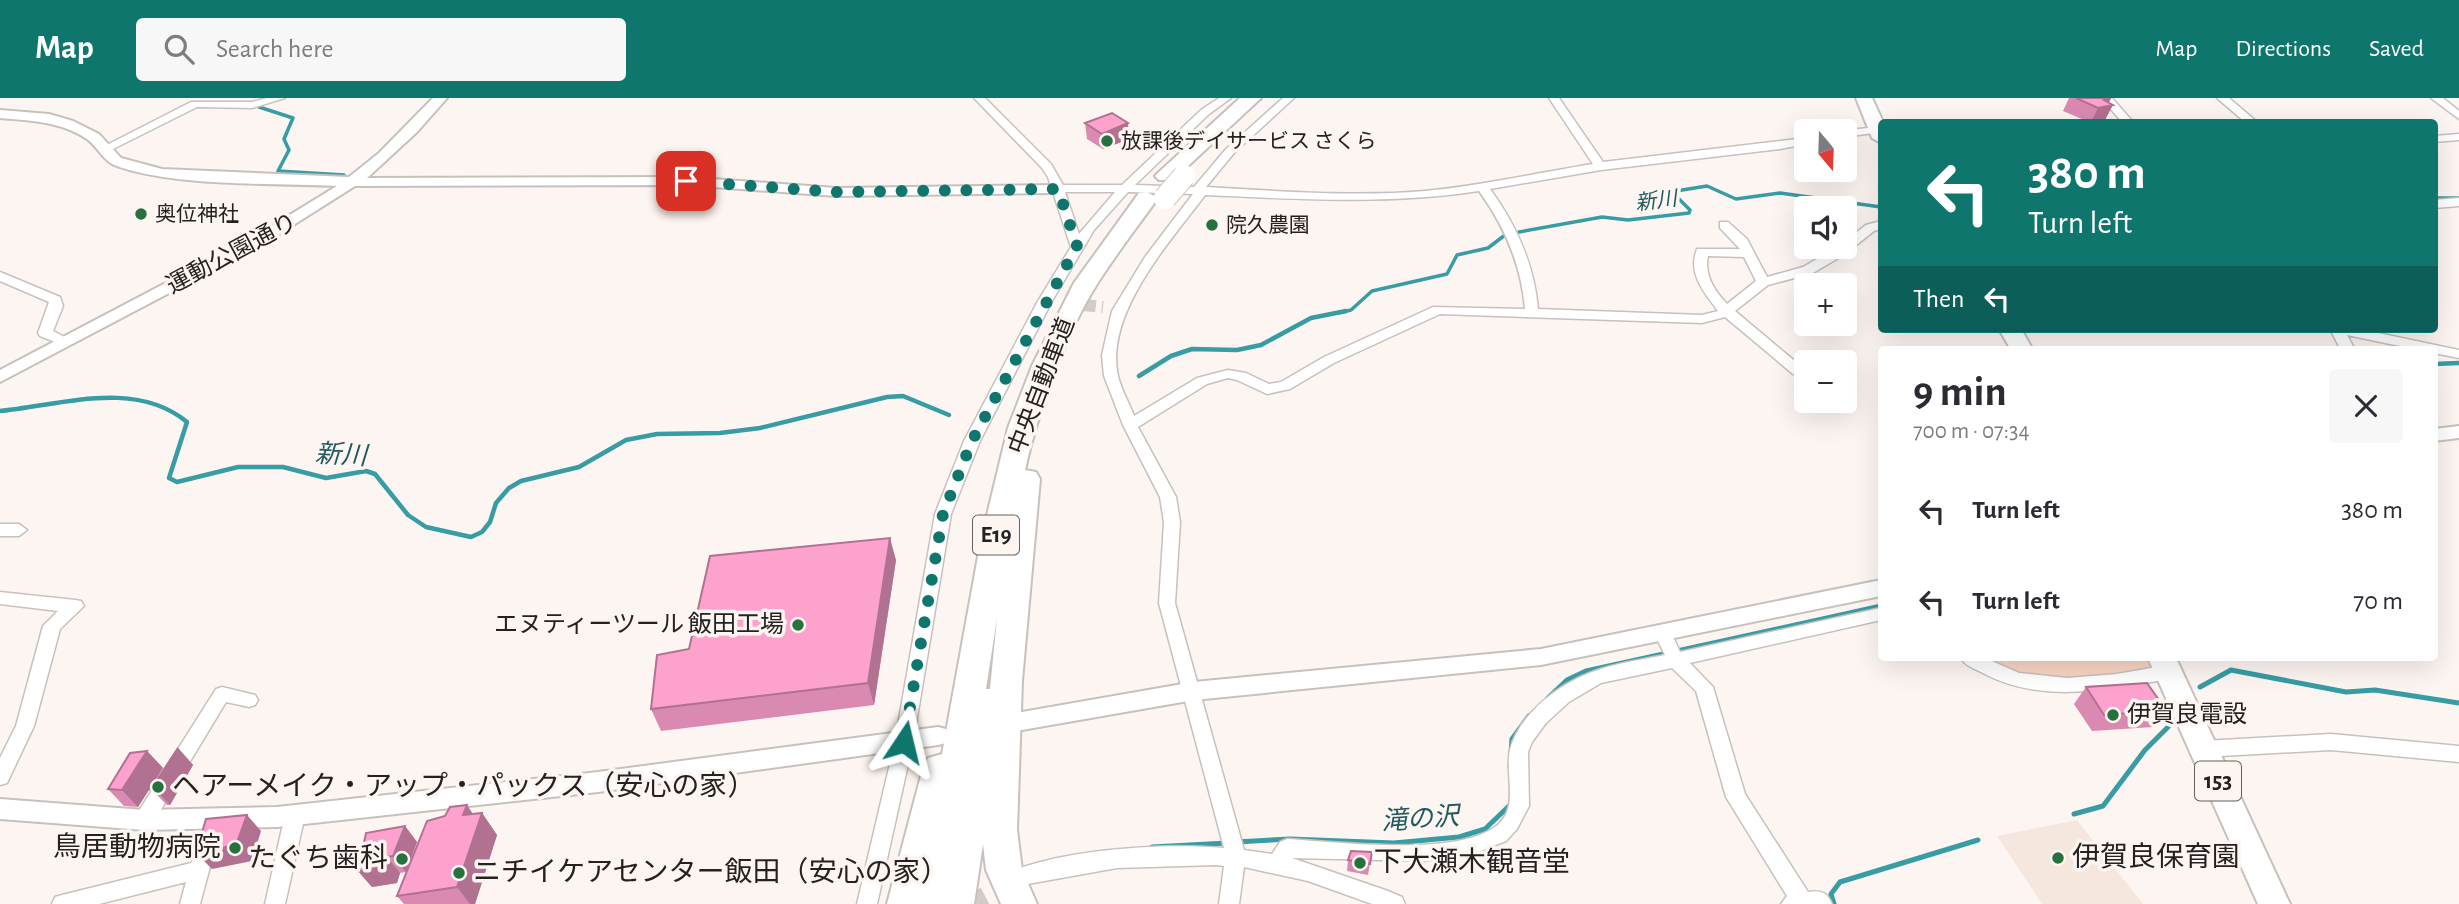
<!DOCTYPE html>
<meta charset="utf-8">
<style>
body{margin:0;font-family:"Alegreya Sans","Noto Sans JP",sans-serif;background:#f7f7f7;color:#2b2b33;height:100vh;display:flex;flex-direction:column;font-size:26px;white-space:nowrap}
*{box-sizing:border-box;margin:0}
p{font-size:23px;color:#7c7c81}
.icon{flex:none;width:38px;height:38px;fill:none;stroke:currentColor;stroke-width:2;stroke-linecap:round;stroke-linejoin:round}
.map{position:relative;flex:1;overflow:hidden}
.drawer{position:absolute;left:1878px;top:248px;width:560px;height:315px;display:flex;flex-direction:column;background:#fff;border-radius:7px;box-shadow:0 7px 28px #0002}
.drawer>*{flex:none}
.guide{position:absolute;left:1878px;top:21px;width:560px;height:214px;border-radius:7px;box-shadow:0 7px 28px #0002;background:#0f766e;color:#fff;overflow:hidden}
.needle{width:46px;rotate:161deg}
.controls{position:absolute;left:1794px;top:21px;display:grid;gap:14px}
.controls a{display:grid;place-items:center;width:63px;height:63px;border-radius:7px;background:#fff;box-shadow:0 7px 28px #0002;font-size:35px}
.pin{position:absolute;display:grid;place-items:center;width:60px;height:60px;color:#fff;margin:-30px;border-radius:14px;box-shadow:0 4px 10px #0006}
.me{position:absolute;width:77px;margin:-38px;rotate:10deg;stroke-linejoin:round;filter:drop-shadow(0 0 5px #0008)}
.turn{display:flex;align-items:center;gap:24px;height:147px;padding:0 35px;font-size:32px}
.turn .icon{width:91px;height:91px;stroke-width:2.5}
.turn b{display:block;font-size:49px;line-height:60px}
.then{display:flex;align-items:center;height:66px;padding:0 35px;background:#0003;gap:14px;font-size:26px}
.round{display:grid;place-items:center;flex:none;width:74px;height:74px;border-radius:7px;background:#f7f7f7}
.head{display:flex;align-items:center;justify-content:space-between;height:119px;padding:0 35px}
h1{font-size:42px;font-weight:700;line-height:52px}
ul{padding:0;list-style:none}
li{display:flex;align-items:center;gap:21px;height:91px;padding:0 35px}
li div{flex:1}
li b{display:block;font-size:26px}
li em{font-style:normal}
header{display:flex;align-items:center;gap:42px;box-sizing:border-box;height:98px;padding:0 35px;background:#0f766e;color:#fff}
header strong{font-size:33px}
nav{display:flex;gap:38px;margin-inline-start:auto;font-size:24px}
.search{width:490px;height:63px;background:#f7f7f7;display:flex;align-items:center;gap:18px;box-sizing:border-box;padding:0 24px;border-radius:7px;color:#7c7c81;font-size:26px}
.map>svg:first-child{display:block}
</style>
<header>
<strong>Map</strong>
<div class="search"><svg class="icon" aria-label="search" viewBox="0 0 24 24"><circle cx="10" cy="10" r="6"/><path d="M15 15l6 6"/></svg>Search here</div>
<nav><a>Map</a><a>Directions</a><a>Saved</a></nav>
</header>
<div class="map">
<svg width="2459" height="806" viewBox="0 0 2459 806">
<rect width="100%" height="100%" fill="#fdf5f1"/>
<path fill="#f6e7de" d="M2077,722L2143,806H2042L1997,738Z"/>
<path fill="#f7d5c2" d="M1977,560H2149L2153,568L2138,575L2042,584Z"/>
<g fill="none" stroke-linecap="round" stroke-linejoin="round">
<path stroke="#379ca4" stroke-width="3.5" d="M259,9L293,20L284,41L289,52L278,73L344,77
M676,80L719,83
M2434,100H2459
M1519,134L1602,119L1628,122L1689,115L1690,112L1675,97L1676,93L1707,88L1736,101L1780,95L1881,109
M1338,215L1351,212L1372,193L1447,176L1457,157L1488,150L1505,137"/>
<path stroke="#379ca4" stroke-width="4.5" d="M2434,266L2459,265
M1139,278L1171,258L1192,251L1237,252L1261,247L1311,220L1346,213
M0,313C61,307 135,281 187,324L169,380L177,384L238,369H283L326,380L366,373L375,376L408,417L426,429L471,439L482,434L490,424L496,405L509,390L521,383L579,369L626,342L657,336L720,335L760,330L887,299L903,298L949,317"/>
<path stroke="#379ca4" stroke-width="5" d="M2200,589L2231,572L2346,594L2375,592L2459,605
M1548,600L1567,582L1586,573L1881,508
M1510,669L1512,641L1529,618
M2074,716L2103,708L2145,652L2173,624
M1236,744L1290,741L1394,745L1459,739L1485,731L1509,708
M1152,749L1227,745
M1834,806L1831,796L1840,784L1978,742"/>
<path stroke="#d2cbc7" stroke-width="12" stroke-dasharray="12 6" stroke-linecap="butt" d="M1066,205L1103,209"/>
<path stroke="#d2cbc7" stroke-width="18" stroke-dasharray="18 10" stroke-linecap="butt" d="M969,806L1013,783"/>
<g stroke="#c8c0bc" stroke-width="3">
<path id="minor" d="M267,0H285L252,10L197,9L109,53L99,51L191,4H252Z
M974,0H985L1051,66L1063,87H1122L1201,12L1219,0H1231L1209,16L1135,87L1194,89L1226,51L1283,0H1294L1234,55L1206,89C1279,93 1352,99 1425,93C1481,88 1536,75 1593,66L1549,0H1559L1603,64L1806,40V46L1780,51L1601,72L1490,91C1517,128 1534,166 1538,211L1702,217L1718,213C1705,195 1687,176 1697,151H1740L1720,130V124H1728L1747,141L1767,179L1803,169L1838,149H1844V144L1866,127L1881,123V131L1874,133L1845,156L1813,175L1768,187L1735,213L1803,270L1805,273L1803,276H1793L1725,219L1702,225L1440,216L1334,265L1290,291L1267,296L1237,282L1228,280L1207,286L1138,329L1176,399L1180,424L1175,505L1244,752L1272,756L1280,744L1287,741C1340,744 1447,758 1492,731C1522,713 1504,678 1510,652C1519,616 1559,586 1592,574C1615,565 1641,562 1665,557L1654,535L1657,530H1669L1680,554L1881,510V522L1690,565L1713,589L1745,696L1808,794C1821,792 1827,794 1832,806H1781L1787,798L1726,699L1696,593L1672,570L1601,585L1569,604L1546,625L1532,644L1528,654L1529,708L1517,731L1506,743L1478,754L1425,763L1292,760L1388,793L1402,799L1405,806H1372L1308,783L1244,769L1239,806H1219L1224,768L1216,767L1117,770L1022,787L1015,784L1012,778L1015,772C1071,751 1164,745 1224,750L1159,505L1164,424L1160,399L1123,327L1104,278L1102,257L1112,213L1145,159L1193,96L1128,94L1094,132L1052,203L980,343L951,416L913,644L877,806H857L895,644L935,416L964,343L1038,203L1071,149L1048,79L1042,70ZM1479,93C1505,129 1521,166 1525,211L1433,209L1324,259L1281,284L1269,286L1246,275L1228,272L1197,280L1134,318C1129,305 1121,291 1118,278C1104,215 1171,143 1205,97C1296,101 1388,107 1479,93ZM1065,94H1115L1079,136ZM1708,158L1744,159L1756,183L1727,206C1714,192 1704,177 1708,158Z
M2101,0H2112L2133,24H2122Z
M2217,0H2229L2257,24H2245Z
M2431,0H2443L2459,13V21Z
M1877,29L1881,30V34L1844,39V33H1841Z
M2459,36V42L2434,44V38Z
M2459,100V108L2434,110V102Z
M0,174L60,199L63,208L53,233L72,243L70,246H60L40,238L38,235L49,204L0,183Z
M2330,231H2359L2459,252V260L2434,255V252H2419L2347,237L2355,252H2341Z
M0,426H19L27,432L19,438H0Z
M0,494L75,502L81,503L84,508L60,531L34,628L7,685L0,687V660L16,628L43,528L58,513L0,506Z
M1961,560H1985L2019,575L2067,580L2117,576L2168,567L2174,569L2177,574L2174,579L2168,581C2107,592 2040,606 1983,575C1975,571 1965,568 1961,560Z
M222,589L255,597L258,602L255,607L249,609L226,604L151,728L144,730L137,728L134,722L137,716L216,591Z
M2331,636L2459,648V664L2331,652L2203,659L2196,656L2194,651L2196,646L2203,643Z
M295,709L302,711L305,717L285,806H265L285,717L288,711Z
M201,756L208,759L211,765L200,806H180L186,784L99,806H52L55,799L62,797L191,765L194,759Z"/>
</g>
<g stroke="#c8c0bc" stroke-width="4">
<path id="tertiary" d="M433,0H447L417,34L367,80L686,79L836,90L1058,87L1065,91L1058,95L836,98L686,87L355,88L268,143L0,284V272L257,137L337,88C274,85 171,89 114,67C103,62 97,48 87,41C60,23 31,23 0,20V12L49,16L73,23L99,36L121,60L162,71L349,79L379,55Z
M2459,328V340L2434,343V331Z
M1881,482V498L1541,567L1194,602L1016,633L1008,630L1005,624L1008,618L1016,615L1194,584L1541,551Z
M938,629L946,631L949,638L946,645L938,647L598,694L277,729L144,732L0,721V701L144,712L277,709L598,674Z"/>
</g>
<g stroke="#c8c0bc" stroke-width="4">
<path id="trunk" d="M1856,0H1872L1883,24L1881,45L1872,40Z
M1999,231H2021L2033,252H2011Z
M2148,560H2176L2290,806H2258Z"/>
</g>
<g stroke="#c8c0bc" stroke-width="4">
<path id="motorway" d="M1240,0H1261L1173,82H1159L1155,78L1159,74Z
M1147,94L1158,100C1138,128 1117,155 1099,183C1066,234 1038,313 1025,372L1036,374L1040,381L1022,583L1017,732L1022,772L1037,806H1001L986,772L983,746L974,806H887L923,670L928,660L942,656L981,442L1008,330L1032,268L1074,185L1139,95ZM997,520L990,591H986Z"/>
</g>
<use href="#minor" fill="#fff" fill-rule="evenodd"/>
<use href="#tertiary" fill="#fff" fill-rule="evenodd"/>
<use href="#trunk" fill="#fff" fill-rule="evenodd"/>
<use href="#motorway" fill="#fff" fill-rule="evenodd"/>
<g stroke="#c8c0bc" stroke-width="24" stroke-linecap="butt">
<path id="motorway-bridge" d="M1165,100L1184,78"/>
</g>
<use href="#motorway-bridge" stroke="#fff" stroke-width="22"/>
</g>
<path fill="#da8ab0" d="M2069,0H2111L2109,4L2105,22L2094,24H2089L2063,13Z
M1085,25L1129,41L1103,51L1087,41Z
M896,462L874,607L661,633L651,611L689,551Z
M2086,589L2166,612L2153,629L2092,633L2074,606Z
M178,650L193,667L170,707H167L151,691Z
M147,653L163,670L138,709L124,708L108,691Z
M482,715L497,737L475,806H404L397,798L445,718Z
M405,728L417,744L406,774L400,775L397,785L372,789L358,773Z
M1372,754L1368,777L1347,773L1348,762Z"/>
<path fill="#b17190" d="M2111,0L2107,8L2113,7L2105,22L2091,24L2098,10L2104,2Z
M1128,25L1129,41L1103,51L1102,36Z
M890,440L896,462L874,607L868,585Z
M178,650L193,667L170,707L154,690Z
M147,653L163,670L138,709L122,692Z
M467,707L479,725L482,715L497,737L475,806H470L457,789L463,717Z
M247,717L261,733L252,763L212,771L196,755Z
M405,728L417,744L406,774L393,758Z
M387,759L400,775L397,785L372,789L358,773Z"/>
<path fill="#fda1cd" stroke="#b17190" stroke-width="2" d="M2076,0H2111L2104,2L2113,7L2098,10Z
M1112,15L1128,25L1102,36L1085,25Z
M890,440L868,585L651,611L657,557L689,551L710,458Z
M2147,585L2166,612L2104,617L2086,589Z
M178,650L154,690L151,691Z
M147,653L122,692L108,691L130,655Z
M467,707L463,717L482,715L457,789L397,798L427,723L445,718L450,709Z
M247,717L236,747L196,755L206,721Z
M405,728L393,758L387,759L384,769L358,773L366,735Z
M1351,753L1372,754L1370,766L1348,762Z"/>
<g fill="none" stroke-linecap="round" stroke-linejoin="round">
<path stroke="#0f766e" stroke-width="12" stroke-dasharray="0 21.6" d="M686,83L836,94L1058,91L1077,148L972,343L943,416L904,644"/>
</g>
<g fill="#27713f" stroke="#fdf5f1" stroke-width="2.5">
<circle cx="1107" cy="43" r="7"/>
<circle cx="141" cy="116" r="7"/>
<circle cx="1212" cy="127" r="7"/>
<circle cx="798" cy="527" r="7"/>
<circle cx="2113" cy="617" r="7"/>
<circle cx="158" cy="689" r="7"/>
<circle cx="235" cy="750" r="7"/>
<circle cx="2058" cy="760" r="7"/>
<circle cx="402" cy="761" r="7"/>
<circle cx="1360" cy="765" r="7"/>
<circle cx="459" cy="775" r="7"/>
</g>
<g text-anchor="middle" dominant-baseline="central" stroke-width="7" stroke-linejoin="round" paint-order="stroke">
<g font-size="21" fill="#242120" stroke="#fdf5f1" text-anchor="start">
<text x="1121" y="43">放課後デイサービス さくら</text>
<text x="155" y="116">奥位神社</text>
<text x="1226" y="127">院久農園</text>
</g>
<g font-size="21" font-style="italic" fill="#1e595f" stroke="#fdf5f1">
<text transform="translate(1656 103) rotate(-7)">新川</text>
</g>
<g fill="#fdf5f1" stroke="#65615f" stroke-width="2">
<rect x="973" y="417.5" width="46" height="39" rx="5"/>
<rect x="2195" y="663.5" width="46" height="39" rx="5"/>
</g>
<g font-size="23" font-weight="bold" fill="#242120">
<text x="996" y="437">E19</text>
<text x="2218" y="683">153</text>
</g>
<g font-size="24" fill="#242120" stroke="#fdf5f1">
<text transform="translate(232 156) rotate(-28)">運動公園通り</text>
<text transform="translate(1042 288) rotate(-69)">中央自動車道</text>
</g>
<g font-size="24" fill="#242120" stroke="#fdf5f1" text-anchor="end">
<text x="784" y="527">エヌティーツール 飯田工場</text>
<text x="2127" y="617" text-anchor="start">伊賀良電設</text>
</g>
<g font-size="26" font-style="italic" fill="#1e595f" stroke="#fdf5f1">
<text transform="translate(341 357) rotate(3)">新川</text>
<text transform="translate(1420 721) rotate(-4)">滝の沢</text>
</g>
<g font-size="28" fill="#242120" stroke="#fdf5f1" text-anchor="start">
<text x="172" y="689">ヘアーメイク・アップ・パックス（安心の家）</text>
<text x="221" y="750" text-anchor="end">鳥居動物病院</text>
<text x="2072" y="760">伊賀良保育園</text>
<text x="388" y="761" text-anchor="end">たぐち歯科</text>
<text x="1374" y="765">下大瀬木観音堂</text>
<text x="473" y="775">ニチイケアセンター飯田（安心の家）</text>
</g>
</g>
</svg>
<div class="controls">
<a><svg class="needle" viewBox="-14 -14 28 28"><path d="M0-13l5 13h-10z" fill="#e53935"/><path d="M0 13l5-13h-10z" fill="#7c7c81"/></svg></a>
<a><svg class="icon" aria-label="sound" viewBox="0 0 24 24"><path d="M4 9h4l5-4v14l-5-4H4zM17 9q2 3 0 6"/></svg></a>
<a>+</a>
<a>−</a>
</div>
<div class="pin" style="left:686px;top:83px;background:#d93025"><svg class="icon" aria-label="arrive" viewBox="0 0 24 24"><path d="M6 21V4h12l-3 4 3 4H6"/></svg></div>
<svg class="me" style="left:904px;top:644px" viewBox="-20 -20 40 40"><path d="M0-17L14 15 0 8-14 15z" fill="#0f766e" stroke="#fff" stroke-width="4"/></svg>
<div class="guide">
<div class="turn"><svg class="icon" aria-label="left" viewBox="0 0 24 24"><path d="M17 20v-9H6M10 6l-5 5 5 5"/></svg><div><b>380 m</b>Turn left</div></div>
<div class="then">Then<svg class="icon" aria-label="left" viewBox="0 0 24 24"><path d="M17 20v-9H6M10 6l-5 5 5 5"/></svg></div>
</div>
<section class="drawer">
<div class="head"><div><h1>9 min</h1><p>700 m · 07:34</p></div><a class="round"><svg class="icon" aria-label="close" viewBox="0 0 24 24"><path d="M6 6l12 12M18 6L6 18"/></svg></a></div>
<ul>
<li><svg class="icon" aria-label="left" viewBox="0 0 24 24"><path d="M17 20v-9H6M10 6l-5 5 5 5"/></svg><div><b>Turn left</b></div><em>380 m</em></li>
<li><svg class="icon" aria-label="left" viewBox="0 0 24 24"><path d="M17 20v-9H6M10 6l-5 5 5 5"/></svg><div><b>Turn left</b></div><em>70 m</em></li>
</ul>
</section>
</div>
